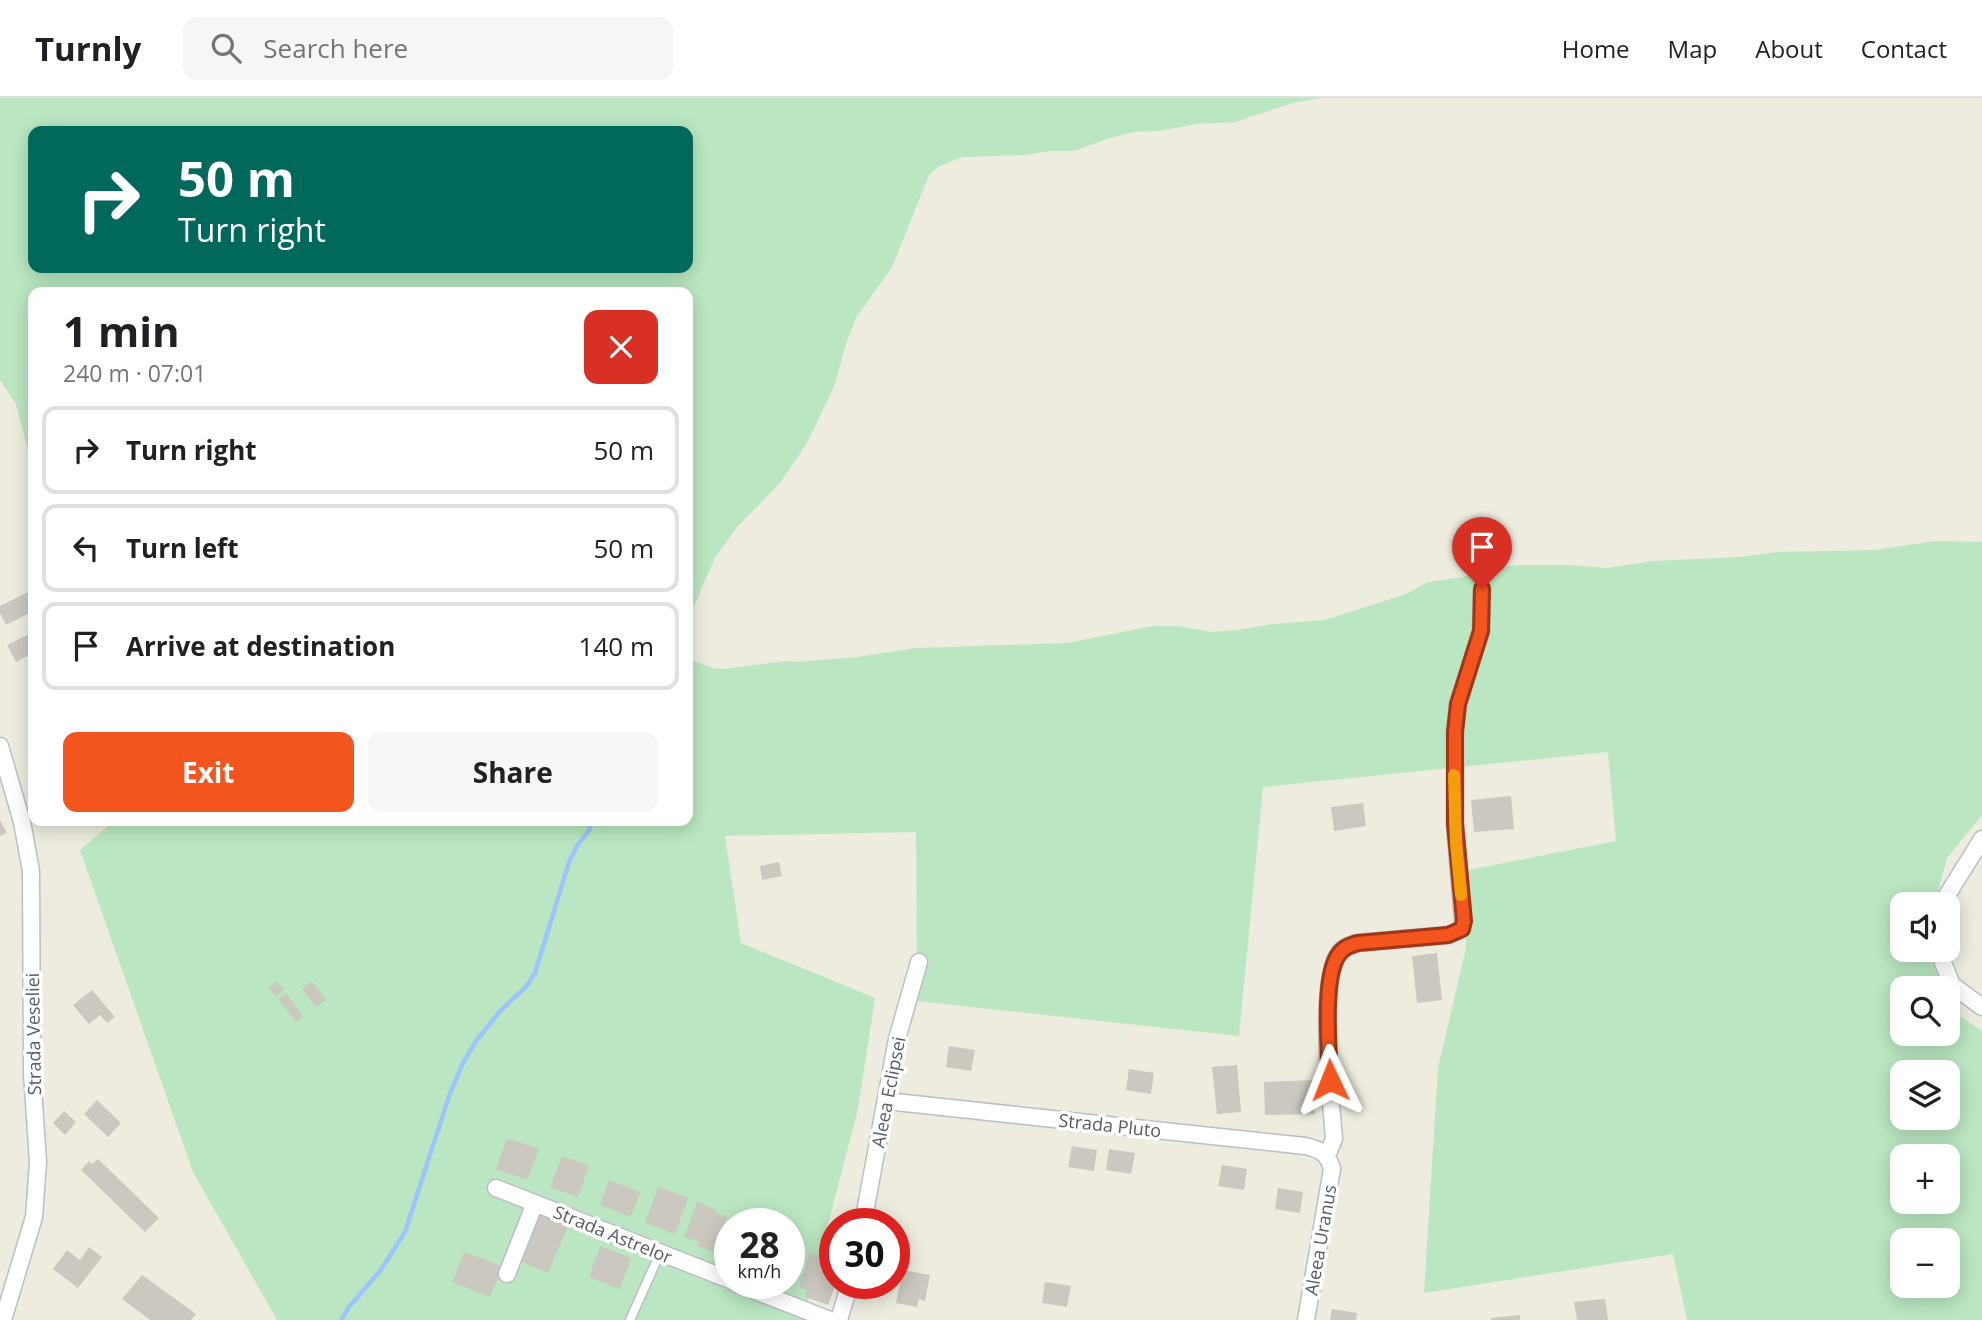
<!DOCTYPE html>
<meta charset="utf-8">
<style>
body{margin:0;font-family:"Open Sans",sans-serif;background:#f6f6f6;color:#202124;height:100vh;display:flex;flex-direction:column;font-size:26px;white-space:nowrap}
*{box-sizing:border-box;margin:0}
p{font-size:23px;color:#757577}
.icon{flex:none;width:38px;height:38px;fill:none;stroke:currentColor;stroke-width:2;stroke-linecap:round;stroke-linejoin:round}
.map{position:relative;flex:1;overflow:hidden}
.details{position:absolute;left:28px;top:189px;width:665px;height:539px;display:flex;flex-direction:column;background:#fff;border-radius:14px;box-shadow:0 4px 18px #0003}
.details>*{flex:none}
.hud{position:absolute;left:28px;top:28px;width:665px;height:147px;border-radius:14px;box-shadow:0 4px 18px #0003;background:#00695c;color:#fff;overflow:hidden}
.fabs{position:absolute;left:1890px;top:794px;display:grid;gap:14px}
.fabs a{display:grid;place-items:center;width:70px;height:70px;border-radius:14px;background:#fff;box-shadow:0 4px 18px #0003;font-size:35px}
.speed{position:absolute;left:714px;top:1110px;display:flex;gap:14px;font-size:35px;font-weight:700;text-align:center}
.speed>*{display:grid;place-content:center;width:91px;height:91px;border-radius:50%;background:#fff;box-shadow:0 4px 18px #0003;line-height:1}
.speed small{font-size:18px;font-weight:400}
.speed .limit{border:10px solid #d22;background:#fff;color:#111}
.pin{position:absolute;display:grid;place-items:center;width:60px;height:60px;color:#fff;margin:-72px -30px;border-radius:50% 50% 50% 0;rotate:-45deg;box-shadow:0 0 7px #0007}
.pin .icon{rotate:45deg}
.me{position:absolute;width:77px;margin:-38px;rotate:358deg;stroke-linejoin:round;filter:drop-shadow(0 0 5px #0008)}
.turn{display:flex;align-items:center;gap:24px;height:147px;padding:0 35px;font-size:32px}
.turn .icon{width:91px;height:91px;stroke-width:2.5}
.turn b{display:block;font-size:49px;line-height:60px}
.round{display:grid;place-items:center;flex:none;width:74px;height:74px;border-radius:14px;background:#f6f6f6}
.head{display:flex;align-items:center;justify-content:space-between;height:119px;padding:0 35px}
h1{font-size:42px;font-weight:700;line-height:52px}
.button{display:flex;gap:14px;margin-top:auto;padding:14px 35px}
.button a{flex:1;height:80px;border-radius:14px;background:#f4541e;color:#fff;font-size:28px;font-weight:700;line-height:80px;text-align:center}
.button a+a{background:#f6f6f6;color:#202124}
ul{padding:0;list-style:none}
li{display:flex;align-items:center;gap:21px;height:88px;margin:0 14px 10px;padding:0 21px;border:4px solid #e0e0e0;border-radius:14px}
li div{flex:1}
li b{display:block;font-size:26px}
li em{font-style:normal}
header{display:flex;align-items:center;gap:42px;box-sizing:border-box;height:98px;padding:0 35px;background:#fff;border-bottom:2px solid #e0e0e0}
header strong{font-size:33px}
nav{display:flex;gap:38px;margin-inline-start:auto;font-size:24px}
.search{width:490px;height:63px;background:#f6f6f6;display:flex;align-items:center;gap:18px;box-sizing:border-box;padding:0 24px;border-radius:14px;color:#757577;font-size:26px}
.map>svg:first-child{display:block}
</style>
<header>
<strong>Turnly</strong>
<div class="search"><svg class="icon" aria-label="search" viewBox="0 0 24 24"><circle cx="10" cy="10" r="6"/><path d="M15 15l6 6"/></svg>Search here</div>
<nav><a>Home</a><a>Map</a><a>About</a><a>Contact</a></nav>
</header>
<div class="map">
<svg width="1982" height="1222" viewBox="0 0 1982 1222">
<rect width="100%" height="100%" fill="#edecdf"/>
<path fill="#bae7c1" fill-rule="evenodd" d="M0,0H1322L1296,4L1235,24L1197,26L1159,33L1135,34L1110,40L1074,53H1049L1025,57L962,59L938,69L929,77L892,169L856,220L847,243L834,289L807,345L780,385L737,429L715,460L688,521V194H33V372L16,306L0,282ZM33,33H688V170H33Z
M1935,443L1982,444V717L1947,760L1934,807H1902V852H1931L1943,891H1902V936H1948V902L1960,918L1982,933V1222H1687L1673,1156L1424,1195L1438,970L1466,850L1468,772L1616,743L1608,654L1263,689L1239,938L917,903L916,734L725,738L741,845L875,900L858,1011L803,1222H277L193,1074L80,752L114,723H688V558L691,562L713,570L725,571L785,563L797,564L857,559L916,550L1067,545L1153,528H1177L1213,534L1237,532L1273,526L1325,522L1406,496L1428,484L1463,479L1497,469L1521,467H1570L1607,470L1653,463L1740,459L1777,454L1875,452ZM1902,975H1948V1020H1902ZM1902,1059H1948V1104H1902ZM730,1125H789V1185H730ZM1902,1143H1948V1188H1902Z"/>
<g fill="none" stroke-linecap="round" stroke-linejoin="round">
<path stroke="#9dc4ff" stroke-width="4.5" d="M341,1222L349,1209L380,1173L405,1134L449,998L463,965L476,943L501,912L526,889L535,875L569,764L577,748L590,731L589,723"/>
</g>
<path fill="#cac8bf" d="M28,494L33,503V513L6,527L0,515V508Z
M33,534V555L16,564L7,547Z
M1511,698L1514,731L1474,734L1471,702Z
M1363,705L1366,728L1334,733L1331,709Z
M0,722L7,735L0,738Z
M779,764L782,778L762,782L760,768Z
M1437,855L1442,902L1417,905L1412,858Z
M277,883L284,892L276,899L269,890Z
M312,883L326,902L316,909L302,891Z
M92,892L115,919L107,925L100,917L89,926L73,907Z
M286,895L303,919L296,924L278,901Z
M949,948L975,952L971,973L946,969Z
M1237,967L1241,1014L1217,1016L1212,969Z
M1129,971L1154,975L1151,996L1126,992Z
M1313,982L1315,1016L1265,1017L1264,984Z
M97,1002L121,1025L108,1039L84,1016Z
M64,1013L76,1024L65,1037L53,1025Z
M507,1040L539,1051L527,1082L496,1071Z
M1072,1048L1097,1052L1094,1073L1068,1069Z
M1109,1051L1135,1055L1131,1076L1106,1072Z
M562,1058L589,1068L578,1099L550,1089Z
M98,1061L159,1120L145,1134L81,1072L89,1063L92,1066Z
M1222,1067L1247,1071L1244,1092L1218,1088Z
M609,1082L640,1094L631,1119L600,1107Z
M658,1089L688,1100L675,1136L645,1125Z
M1278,1090L1303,1094L1300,1115L1275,1111Z
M697,1104L716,1111L715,1114L727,1119L714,1154L697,1148L699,1144L684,1139Z
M537,1115L568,1128L548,1175L517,1162Z
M600,1148L631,1160L620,1191L589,1179Z
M89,1149L102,1159L78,1190L53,1171L67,1152L80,1162Z
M464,1154L503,1168L490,1199L452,1184Z
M810,1155L829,1161L827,1165L835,1167L836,1185L828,1207L805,1199L807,1192L799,1189Z
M903,1172L930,1177L925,1203L919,1201L917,1209L896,1205Z
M142,1177L196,1216L191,1222H150L122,1201Z
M1045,1184L1071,1188L1067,1209L1042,1205Z
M1605,1201L1608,1222H1577L1574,1204Z
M1332,1211L1357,1215L1356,1222H1330Z
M1520,1217V1222H1491V1220Z"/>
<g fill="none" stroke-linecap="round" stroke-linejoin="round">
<g stroke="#bdbec5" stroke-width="11">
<path id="service" d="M630,1222L660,1155"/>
</g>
<g stroke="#bdbec5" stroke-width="19">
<path id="minor" d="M0,648L22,724L31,773L32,975L38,1064L34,1119L3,1222
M1941,807L1982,741
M1938,852L1952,887L1982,909
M886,1003L1305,1048C1319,1051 1328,1055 1332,1071L1306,1222
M1325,1056L1329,1053L1334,1041C1331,1005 1318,882 1339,855C1344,849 1351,847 1358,845L1448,837C1457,834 1461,833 1463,823L1455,726V633L1458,606L1481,533L1482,491
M496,1090L730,1182
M863,1125L897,941L919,864
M507,1176L535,1105
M735,1185L830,1222
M839,1222L850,1185"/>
</g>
<use href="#service" stroke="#fff" stroke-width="8"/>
<use href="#minor" stroke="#fff" stroke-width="16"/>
</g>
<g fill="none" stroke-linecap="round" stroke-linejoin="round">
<g stroke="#9f3714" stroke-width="18">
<path id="route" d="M1330,982C1329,953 1322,878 1339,856C1344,849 1351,847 1358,845L1448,837L1462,831L1464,823L1455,726V634L1458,606L1481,533L1482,491"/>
</g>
<use href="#route" stroke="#f4541e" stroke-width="12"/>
<path stroke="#f59e0b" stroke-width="12" d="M1454,677L1456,745L1461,797"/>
</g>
<g text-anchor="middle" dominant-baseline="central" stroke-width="7" stroke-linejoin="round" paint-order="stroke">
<g font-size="18" fill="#585b62" stroke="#fff">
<text transform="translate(33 936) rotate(-91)">Strada Veseliei</text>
<text transform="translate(888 994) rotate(-79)">Aleea Eclipsei</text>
<text transform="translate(1110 1027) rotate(6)">Strada Pluto</text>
<text transform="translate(613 1136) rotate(22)">Strada Astrelor</text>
<text transform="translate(1320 1142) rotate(-80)">Aleea Uranus</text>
</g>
</g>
</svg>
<div class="fabs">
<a><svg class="icon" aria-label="sound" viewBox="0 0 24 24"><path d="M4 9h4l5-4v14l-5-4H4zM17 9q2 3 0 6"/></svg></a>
<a><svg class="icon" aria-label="search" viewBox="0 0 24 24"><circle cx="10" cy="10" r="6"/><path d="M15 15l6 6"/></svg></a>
<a><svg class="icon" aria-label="layers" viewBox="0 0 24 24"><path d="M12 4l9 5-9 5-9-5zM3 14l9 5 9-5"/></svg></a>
<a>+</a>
<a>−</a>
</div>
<div class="speed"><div>28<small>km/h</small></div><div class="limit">30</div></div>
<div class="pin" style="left:1482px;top:491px;background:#d93025"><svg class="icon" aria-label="arrive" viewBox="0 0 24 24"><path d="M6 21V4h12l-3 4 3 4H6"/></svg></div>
<svg class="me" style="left:1330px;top:982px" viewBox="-20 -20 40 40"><path d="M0-17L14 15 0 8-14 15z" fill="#f4541e" stroke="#fff" stroke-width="4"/></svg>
<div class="hud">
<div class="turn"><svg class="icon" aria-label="right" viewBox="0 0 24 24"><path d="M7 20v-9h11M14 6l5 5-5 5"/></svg><div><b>50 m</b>Turn right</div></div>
</div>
<section class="details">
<div class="head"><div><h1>1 min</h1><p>240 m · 07:01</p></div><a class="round" style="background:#d93025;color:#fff"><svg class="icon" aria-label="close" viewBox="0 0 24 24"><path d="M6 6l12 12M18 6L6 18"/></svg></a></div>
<ul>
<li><svg class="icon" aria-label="right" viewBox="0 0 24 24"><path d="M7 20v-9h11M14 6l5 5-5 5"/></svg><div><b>Turn right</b></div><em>50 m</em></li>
<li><svg class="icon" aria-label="left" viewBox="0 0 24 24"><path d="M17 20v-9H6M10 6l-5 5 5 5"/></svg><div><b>Turn left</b></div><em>50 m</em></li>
<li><svg class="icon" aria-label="arrive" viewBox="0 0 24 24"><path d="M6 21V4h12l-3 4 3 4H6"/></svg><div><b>Arrive at destination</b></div><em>140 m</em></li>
</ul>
<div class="button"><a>Exit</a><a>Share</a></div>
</section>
</div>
